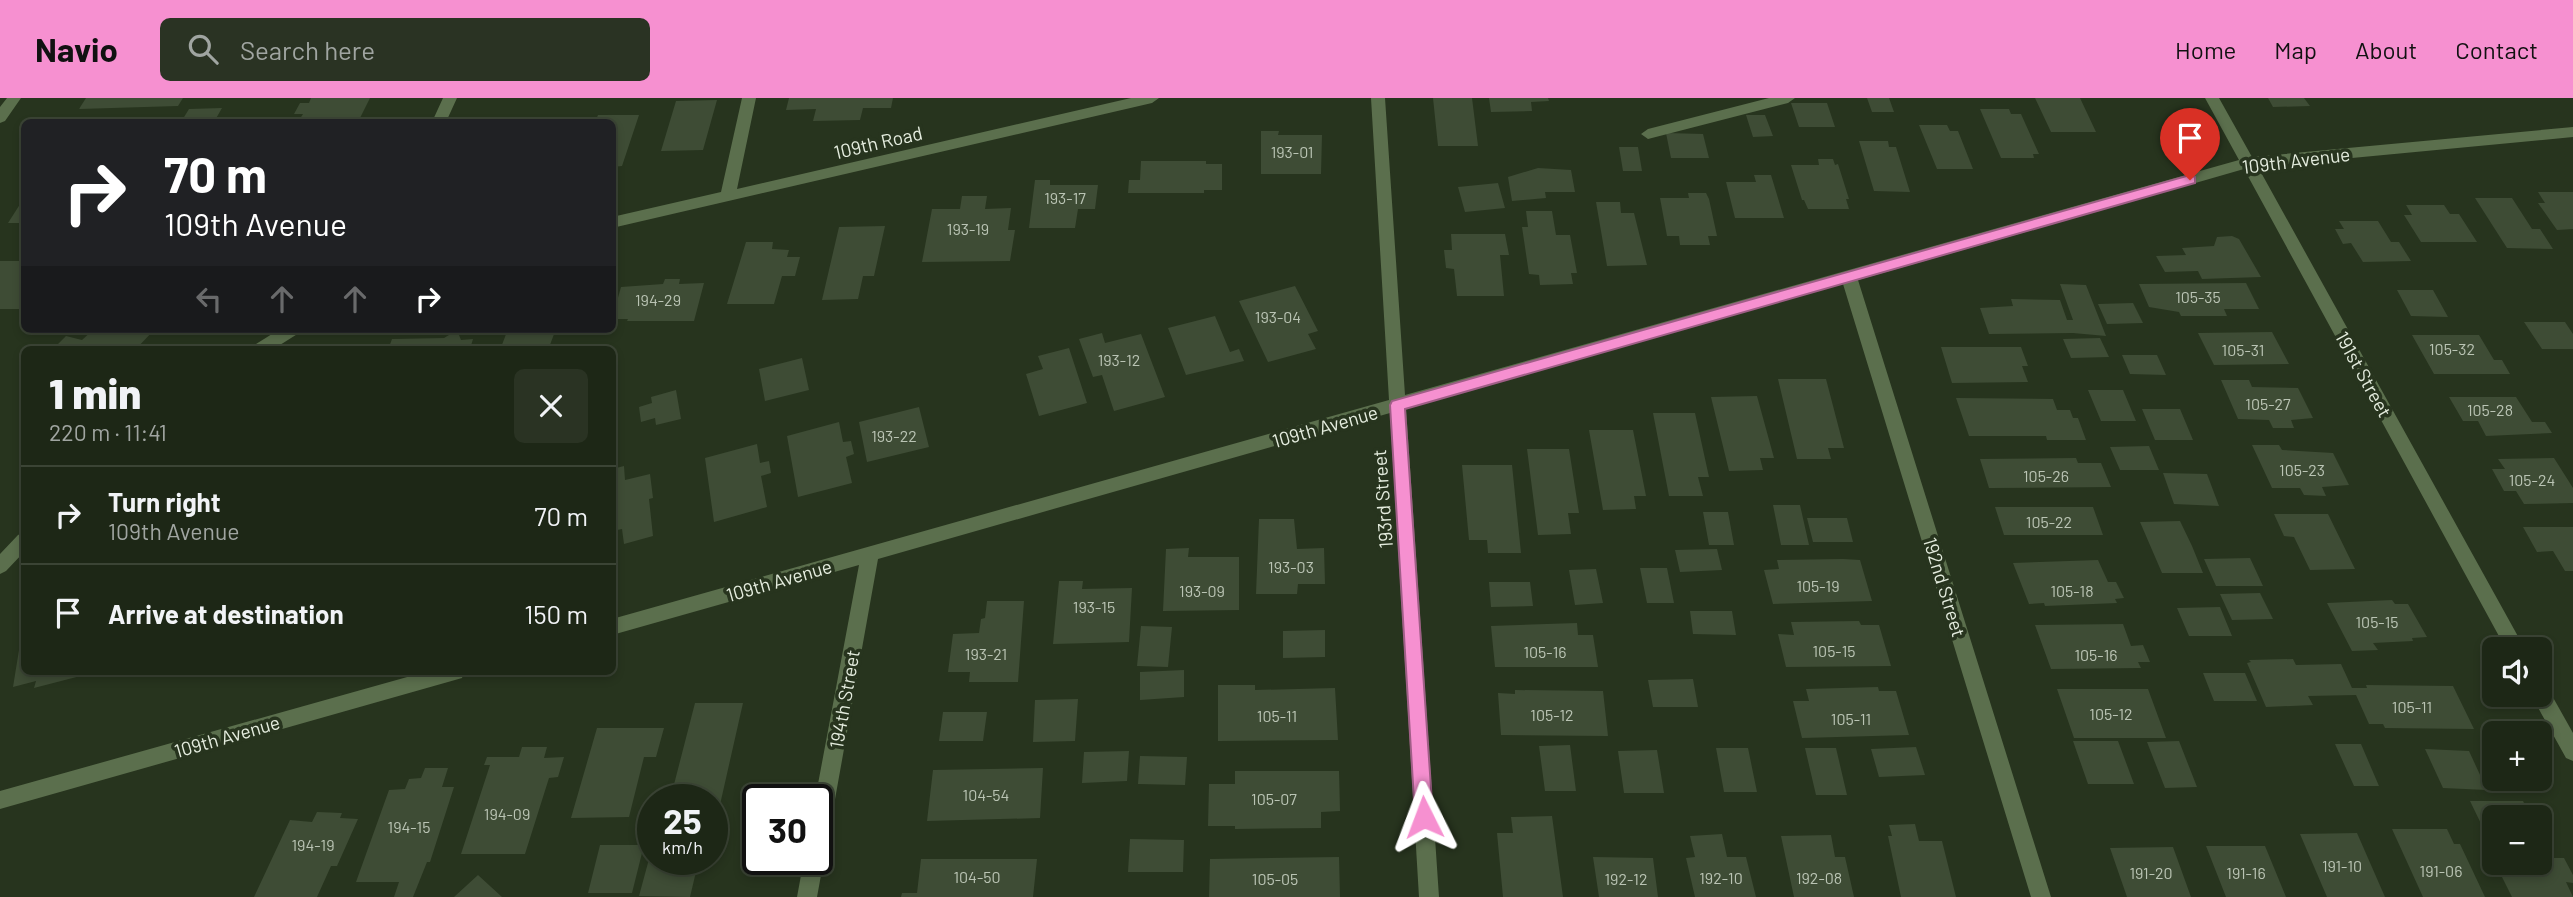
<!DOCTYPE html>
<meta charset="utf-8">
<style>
body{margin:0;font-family:Barlow,sans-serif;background:#2a3323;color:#f1f3f6;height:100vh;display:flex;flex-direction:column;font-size:26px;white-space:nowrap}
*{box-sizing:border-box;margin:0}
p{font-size:23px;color:#a0a5a1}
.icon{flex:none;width:38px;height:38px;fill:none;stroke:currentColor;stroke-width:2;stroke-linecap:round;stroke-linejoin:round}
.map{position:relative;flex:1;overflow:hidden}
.drawer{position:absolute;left:21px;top:248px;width:595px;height:329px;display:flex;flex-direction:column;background:#1d2716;border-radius:10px;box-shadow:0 4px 10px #0003,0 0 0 2px #3b4435}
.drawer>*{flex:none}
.guide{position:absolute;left:21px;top:21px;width:595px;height:214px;border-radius:10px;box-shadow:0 4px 10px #0003,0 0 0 2px #3b4435;background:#202124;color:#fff;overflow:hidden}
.buttons{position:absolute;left:2482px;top:539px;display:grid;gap:14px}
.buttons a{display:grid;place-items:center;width:70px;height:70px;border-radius:10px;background:#1d2716;box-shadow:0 4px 10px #0003,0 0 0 2px #3b4435;font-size:35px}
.speed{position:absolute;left:637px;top:686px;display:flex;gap:14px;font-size:35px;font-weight:700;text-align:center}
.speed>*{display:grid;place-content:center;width:91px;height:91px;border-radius:50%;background:#1d2716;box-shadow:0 4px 10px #0003,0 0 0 2px #3b4435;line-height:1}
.speed small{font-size:18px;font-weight:400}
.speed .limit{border:4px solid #111;border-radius:10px;background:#fff;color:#111}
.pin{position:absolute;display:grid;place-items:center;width:60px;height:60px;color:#fff;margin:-72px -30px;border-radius:50% 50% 50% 0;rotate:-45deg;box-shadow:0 0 7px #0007}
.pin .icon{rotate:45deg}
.me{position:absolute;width:77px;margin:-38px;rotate:357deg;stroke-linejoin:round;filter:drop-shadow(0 0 5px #0008)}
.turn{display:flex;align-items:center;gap:24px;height:147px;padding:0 28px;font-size:32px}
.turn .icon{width:91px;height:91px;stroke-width:2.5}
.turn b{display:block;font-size:49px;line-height:60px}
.lanes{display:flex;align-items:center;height:66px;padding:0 28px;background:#0003;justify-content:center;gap:35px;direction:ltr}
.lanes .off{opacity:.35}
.round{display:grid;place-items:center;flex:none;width:74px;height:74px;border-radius:10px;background:#2a3323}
.head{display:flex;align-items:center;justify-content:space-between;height:119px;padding:0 28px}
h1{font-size:42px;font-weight:800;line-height:52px}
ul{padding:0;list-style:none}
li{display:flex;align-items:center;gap:21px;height:98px;padding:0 28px;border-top:2px solid #3b4435}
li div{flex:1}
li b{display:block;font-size:26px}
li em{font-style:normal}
header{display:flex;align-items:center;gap:42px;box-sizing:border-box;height:98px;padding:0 35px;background:#f690d0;color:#111}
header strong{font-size:33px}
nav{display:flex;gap:38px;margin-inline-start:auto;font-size:24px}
.search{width:490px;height:63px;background:#2a3323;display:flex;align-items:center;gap:18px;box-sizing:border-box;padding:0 24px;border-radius:10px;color:#a0a5a1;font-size:26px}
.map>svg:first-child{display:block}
</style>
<header>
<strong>Navio</strong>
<div class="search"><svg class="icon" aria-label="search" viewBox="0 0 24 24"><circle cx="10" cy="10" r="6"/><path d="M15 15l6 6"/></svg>Search here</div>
<nav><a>Home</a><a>Map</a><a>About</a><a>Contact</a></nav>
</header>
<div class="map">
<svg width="2573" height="799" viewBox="0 0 2573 799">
<rect width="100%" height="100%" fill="#27341e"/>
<path fill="#3e4c35" d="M86,0H183L178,8L79,11Z
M311,0H370L358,24H298L303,16H294L300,5H309Z
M789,0H893L891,10H863L860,22L813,23L816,11L786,12Z
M1433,0H1472L1478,48H1438Z
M1489,0H1548L1549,3L1531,4L1532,13L1491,14Z
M1867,0H1889L1894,14H1872Z
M2035,0H2080L2096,34H2051Z
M2268,0H2304L2310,8L2273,9Z
M717,2L703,52L661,53L676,3Z
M1791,5H1827L1835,29H1799Z
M222,10L214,24H181L189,11Z
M1980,11H2009L2011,16H2021L2039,56H2033L2034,60H2001Z
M598,17H639L622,68L612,69V24H595Z
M1746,17H1765L1773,38L1753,39Z
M1919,27H1947L1950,33H1958L1973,71H1937Z
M1261,33H1279L1278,37H1322L1321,76H1261Z
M1666,35L1703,36L1709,60H1671Z
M1859,43H1888L1889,49H1896L1910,94L1874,93Z
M1619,49H1638L1642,73H1623Z
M1818,61H1833L1835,67L1838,66L1849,101H1846L1849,111H1808L1804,102H1802L1791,67H1819Z
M1141,63H1206V66H1222V92H1204V95H1128L1129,82H1140Z
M1538,70L1571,72L1575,94H1545L1546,100L1512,103L1508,79Z
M1754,77H1771L1784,120H1735L1726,84H1756Z
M1035,82H1050V87H1098L1095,111H1078L1075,130H1029Z
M1498,85L1505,110L1465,114L1458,89Z
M2538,94H2573V131L2557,132L2538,105H2545Z
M1688,95H1706L1709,101L1717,138H1708L1710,147H1680L1679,138H1667L1660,100H1689Z
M962,98H987L985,111L1011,110L1008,132H1015L1010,163L922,164L932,111H960Z
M24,100V125H8Z
M2475,100H2512L2532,131H2540L2553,151L2507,150Z
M1596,104H1620L1621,115H1634L1647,167L1607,168Z
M2406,107H2444L2450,116H2459L2477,144H2421L2404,117H2412Z
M1526,113H1552L1556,137H1570L1577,175H1571L1573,186L1540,187L1539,177L1529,176L1522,129H1528Z
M2339,123H2378L2391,144H2399L2411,163L2363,164L2351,145L2343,146L2335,131H2344Z
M885,128L874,178H863L858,201L822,202L839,129Z
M1451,136H1505L1509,157H1500L1504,198H1457L1454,171L1446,170L1444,152H1452Z
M2232,138L2239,141L2261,179L2202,181L2198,173L2165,174L2156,158L2186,157L2182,150L2214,148L2217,139Z
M746,144H773L772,151L789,152L787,159H800L795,178H782L774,206H727Z
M0,163H24V211H0Z
M665,181H680L679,186L704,185L694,223H627L628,221H612L621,189L663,186Z
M2246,185L2259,211H2224L2227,218H2181L2179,214L2149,209L2139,186Z
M2060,186L2086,187L2106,238L2073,235L1989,236L1980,210L2013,208L2011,201L2060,202L2067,222H2073Z
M1295,188L1318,233L1308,236L1316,251L1268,264L1239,203Z
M2397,192H2433L2448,219L2411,218Z
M2133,205L2143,225L2107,226L2098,206Z
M1215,218L1230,254L1239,251L1244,263L1186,277L1168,230Z
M2524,224H2565L2573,236V251H2542Z
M94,231H155L135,252H52L66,238L82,242Z
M508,231H556L548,252H500Z
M2272,234L2289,266L2214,267L2198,235Z
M1102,235L1105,245L1141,236L1165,299L1114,313L1102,277L1093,279L1079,241Z
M449,237H459L461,242L473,241L470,251L388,252L392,241L444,240Z
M2412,237H2479L2494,262H2502L2510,276H2434Z
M2100,240L2109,259L2071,260L2063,241Z
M1941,249H2021L2028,268H2022L2028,284L1952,285Z
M1069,250L1087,305L1039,318L1026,276L1043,271L1038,258Z
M2122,257H2157L2166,277L2130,276Z
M802,260L809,292L765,303L759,271Z
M1778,281H1826L1844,350H1828L1831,361H1797Z
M2221,282H2249L2252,289L2298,290L2313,320L2291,322L2294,330H2273L2269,322L2238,321Z
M676,292L681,321L656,327L655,320L641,324L639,309L652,305L651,299Z
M2088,292H2123L2136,323H2101Z
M1757,298L1774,360H1760L1763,372L1729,373L1711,299Z
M2449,299H2516L2532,324H2545L2552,335L2486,338L2478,323H2463Z
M1956,300L2053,301L2057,312H2070L2073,320H2078L2086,342H2047L2046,338H1969Z
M919,309L929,349L867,364L859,324Z
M2142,311H2180L2193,342H2155Z
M1653,315H1695L1709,379H1698L1703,398H1669Z
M839,324L843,344L851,343L854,356L846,359L852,385L798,399L787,338Z
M1589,332H1633L1646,398H1634L1636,411L1603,412Z
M757,346L760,365L769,363L771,375L761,378L767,409L714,424L705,360Z
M2252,347H2279L2282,352L2333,355L2349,387L2322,389L2326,398L2304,397L2300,390H2272Z
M2149,348L2159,372H2120L2110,349Z
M1527,351H1569L1579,415H1568L1571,436L1538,437Z
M2076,360L2078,365H2101L2111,389L1989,390L1980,361Z
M2554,360L2573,390V405L2524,406L2516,393H2504L2492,371H2505L2498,361Z
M1462,367H1512L1521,455H1488L1487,442H1469Z
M624,368L625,382L650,376L653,400L649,401L653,438L624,446L622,431L612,433V371Z
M2163,375L2207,376L2219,408L2174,406Z
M1773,407H1800L1809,447H1781Z
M1995,409H2093L2103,437H2004Z
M1703,414H1728L1734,447H1709Z
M2274,416H2328L2355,471L2310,472L2294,439L2284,438Z
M1807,420H1847L1853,444H1813Z
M1259,421H1294L1297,451L1324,450L1325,486H1298L1297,496H1256Z
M2180,423L2192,448L2203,475H2162L2140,424Z
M2523,429H2573V473H2565L2553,453L2537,454Z
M1189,450L1188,459H1239V512L1163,513L1166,451Z
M1717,451L1722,472L1680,474L1675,452Z
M2250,460L2263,488H2216L2204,461Z
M1843,461L1860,462L1872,503L1773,506L1764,472L1779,471L1777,462Z
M2098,462L2108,484H2116L2124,500L2115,501L2117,505L2045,508L2044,505L2029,506L2013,465Z
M1640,470H1667L1674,505H1647Z
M1596,471L1603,505L1575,507L1569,472Z
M1059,483H1083L1082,491L1132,490L1129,544L1053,546Z
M1489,484H1530L1533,508L1491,509Z
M2260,495L2273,521L2232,522L2220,496Z
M2392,502L2395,506H2408L2427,539L2412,540L2413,543L2373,545L2378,552L2352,553L2327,505Z
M987,503H1024L1018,584H969L970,574H948L953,536L979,535L981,521L985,520Z
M2220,509L2232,538H2189L2177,510Z
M1690,513H1732L1736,537L1693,536Z
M1859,523L1861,527H1879L1891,568L1786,569L1778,536L1794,537L1791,524Z
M1577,525L1578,537H1593L1598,569H1495L1491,528Z
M2123,526L2131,548L2143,547L2150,564H2138L2141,570L2051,571L2035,527Z
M1141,528L1172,529L1168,569L1137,568Z
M1325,532V559L1283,560V533Z
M24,550V574L92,575L34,590L36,583L13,589L19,552Z
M2293,561L2296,567L2341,566L2352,590H2367L2366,587L2453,588L2474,631L2385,630L2383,626H2369L2356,597L2308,598L2313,607L2266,609L2247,565L2251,564L2249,562Z
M1184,572V599L1140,602V574Z
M2203,575H2245L2257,603H2214Z
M1693,581L1698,609H1653L1648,582Z
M1218,587H1255V592L1335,590L1338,642L1218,643Z
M1878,589L1879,593H1896L1909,637L1802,640L1793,603H1809L1806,591Z
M2057,591H2148L2166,640H2074Z
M1515,592L1603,593L1608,638L1501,637L1498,595L1515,596Z
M1078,601L1075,643L1033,644L1035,602Z
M695,605H743L717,720H712V702H670Z
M943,614H987L983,643H939Z
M597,630H664L656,659H644L629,719L571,720Z
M2073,643H2118L2134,686H2088Z
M2179,643L2197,689L2165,690L2147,644Z
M2335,646H2361L2379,688H2354Z
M1570,647L1576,693H1545L1539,648Z
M522,649H547L544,660L564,659L558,679L549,680L525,756H461L490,667H484L487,659H519Z
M1916,649L1925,677L1879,679L1871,651Z
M1716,650H1748L1757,694H1724Z
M1805,650H1836L1847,697H1816Z
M2425,651L2469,653L2487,692L2443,690Z
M1657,652L1664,695H1624L1618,653Z
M1129,653L1127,683L1082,685L1084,654Z
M1140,658L1187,659L1185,687L1138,686Z
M425,670H448L442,689H454L430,764H427L413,799H394L399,784H356L389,692L405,691L409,681L421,680Z
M1043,670L1040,720L927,723L933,672Z
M1235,673H1339L1340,713L1321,714V730L1235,731V728H1208L1209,686H1235Z
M2470,703H2523L2531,719H2494V762L2482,736H2486Z
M317,714L342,715L340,720L358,721L337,768H331L317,799H254L290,722L312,724Z
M1552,718L1563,799H1503L1497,735H1513L1511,719Z
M1915,726L1919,743H1942L1956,799H1901L1888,738H1892L1889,727Z
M2392,731H2447L2454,746H2460L2485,799H2423Z
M2539,733L2553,760H2564L2573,777V785L2566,784L2573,799H2512L2495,765H2539Z
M2357,735L2385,799H2327L2300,736Z
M1722,736L1727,759H1746L1756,799H1695L1686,760L1695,759L1690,738Z
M1831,737L1835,759H1845L1854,799H1794L1781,738Z
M1130,741L1184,742L1183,774H1128Z
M600,747H644L632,795H588Z
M2206,748H2265L2286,799H2226Z
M2173,749L2191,799H2127L2110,750Z
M652,750L653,761H699L690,799L639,798Z
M1339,759L1340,799H1209L1210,761Z
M1593,759L1653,760L1658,799H1599Z
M921,761H1037L1033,799H901L902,795H917Z
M478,777L502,799H454Z"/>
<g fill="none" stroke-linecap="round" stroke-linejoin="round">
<path fill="#5b6f4d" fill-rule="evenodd" d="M7,0H21L5,23L0,25V9Z
M443,0H457L446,24H432Z
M742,0H756L737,91L1131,0H1159L1152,5L612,130V119L721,94Z
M1371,0H1385L1405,297L2239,62L2205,0H2219L2252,59L2573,29V39L2258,69L2525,551H2506L2244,71L1858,182L2051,799H2031L1843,186L1406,310L1439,799H1419L1390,315L878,461L827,746L821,754L824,761L817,799H797L804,761H817V702H815L859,467L612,537V521L1389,302Z
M1769,0H1795L1788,5L1648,41L1641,36L1648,31Z
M280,231H301L299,235L272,252H251L253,248Z
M24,434V454L6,473L0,476V456L18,437Z
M425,574H464L462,580L455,582L0,711V693Z
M2539,584L2546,587L2573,635V663L2566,660L2531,597H2539Z"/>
</g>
<path fill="#f690d0" stroke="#a05e87" stroke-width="2" d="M2190,77L2195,79V85L1405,311L1433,719L1430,725L1424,727L1417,725L1415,719L1390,307L1392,303Z"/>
<g text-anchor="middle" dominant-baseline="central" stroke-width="7" stroke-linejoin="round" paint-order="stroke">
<g font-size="16" fill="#bac4b4">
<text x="1292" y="53">193-01</text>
<text x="1065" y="99">193-17</text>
<text x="968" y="130">193-19</text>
<text x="2198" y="198">105-35</text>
<text x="658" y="201">194-29</text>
<text x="1278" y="218">193-04</text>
<text x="2452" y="250">105-32</text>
<text x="2243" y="251">105-31</text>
<text x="1119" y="261">193-12</text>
<text x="2268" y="305">105-27</text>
<text x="2490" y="311">105-28</text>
<text x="894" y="337">193-22</text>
<text x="2302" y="371">105-23</text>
<text x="2046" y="377">105-26</text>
<text x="2532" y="381">105-24</text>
<text x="2049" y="423">105-22</text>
<text x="1291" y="468">193-03</text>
<text x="1818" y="487">105-19</text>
<text x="1202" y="492">193-09</text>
<text x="2072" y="492">105-18</text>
<text x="1094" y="508">193-15</text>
<text x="2377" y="523">105-15</text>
<text x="1834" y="552">105-15</text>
<text x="1545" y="553">105-16</text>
<text x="986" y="555">193-21</text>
<text x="2096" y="556">105-16</text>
<text x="2412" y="608">105-11</text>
<text x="2111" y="615">105-12</text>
<text x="1552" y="616">105-12</text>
<text x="1277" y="617">105-11</text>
<text x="1851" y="620">105-11</text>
<text x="986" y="696">104-54</text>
<text x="1274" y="700">105-07</text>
<text x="507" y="715">194-09</text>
<text x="409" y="728">194-15</text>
<text x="313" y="746">194-19</text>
<text x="2342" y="767">191-10</text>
<text x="2441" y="772">191-06</text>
<text x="2151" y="774">191-20</text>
<text x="2246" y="774">191-16</text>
<text x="977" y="778">104-50</text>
<text x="1721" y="779">192-10</text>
<text x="1819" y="779">192-08</text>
<text x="1275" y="780">105-05</text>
<text x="1626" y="780">192-12</text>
</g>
<g font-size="19" fill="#e4ecde" stroke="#27341e">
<text transform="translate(878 44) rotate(-13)">109th Road</text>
<text transform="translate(2296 62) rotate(-7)">109th Avenue</text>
<text transform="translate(2364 276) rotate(61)">191st Street</text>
<text transform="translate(1325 328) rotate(-16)">109th Avenue</text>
<text transform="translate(1382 401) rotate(-94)">193rd Street</text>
<text transform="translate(779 482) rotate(-16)">109th Avenue</text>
<text transform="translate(1945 489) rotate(73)">192nd Street</text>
<text transform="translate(844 601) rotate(-80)">194th Street</text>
<text transform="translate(227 638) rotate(-16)">109th Avenue</text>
</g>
</g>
</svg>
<div class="buttons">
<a><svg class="icon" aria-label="sound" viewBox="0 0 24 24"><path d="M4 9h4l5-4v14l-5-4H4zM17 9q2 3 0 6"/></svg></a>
<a>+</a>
<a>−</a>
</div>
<div class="speed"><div>25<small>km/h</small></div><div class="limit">30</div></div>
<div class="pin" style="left:2190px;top:82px;background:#d93025"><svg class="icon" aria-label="arrive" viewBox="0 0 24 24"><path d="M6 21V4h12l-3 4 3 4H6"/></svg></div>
<svg class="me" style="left:1424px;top:719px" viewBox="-20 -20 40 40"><path d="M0-17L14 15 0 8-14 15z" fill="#f690d0" stroke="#fff" stroke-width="4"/></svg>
<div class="guide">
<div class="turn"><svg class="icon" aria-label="right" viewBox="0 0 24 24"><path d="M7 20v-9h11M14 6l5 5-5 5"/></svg><div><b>70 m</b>109th Avenue</div></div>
<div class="lanes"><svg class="icon off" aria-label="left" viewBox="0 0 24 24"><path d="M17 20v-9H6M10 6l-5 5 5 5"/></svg><svg class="icon off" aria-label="ahead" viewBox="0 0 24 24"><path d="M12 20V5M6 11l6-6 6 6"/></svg><svg class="icon off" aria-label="ahead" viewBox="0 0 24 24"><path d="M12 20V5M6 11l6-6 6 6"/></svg><svg class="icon" aria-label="right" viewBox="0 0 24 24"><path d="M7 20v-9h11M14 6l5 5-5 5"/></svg></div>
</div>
<section class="drawer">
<div class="head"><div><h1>1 min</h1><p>220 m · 11:41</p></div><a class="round"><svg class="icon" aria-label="close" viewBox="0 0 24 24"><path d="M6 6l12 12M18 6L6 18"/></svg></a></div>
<ul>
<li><svg class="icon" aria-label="right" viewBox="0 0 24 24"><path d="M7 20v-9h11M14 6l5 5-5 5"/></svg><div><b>Turn right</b><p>109th Avenue</p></div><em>70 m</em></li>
<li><svg class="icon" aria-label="arrive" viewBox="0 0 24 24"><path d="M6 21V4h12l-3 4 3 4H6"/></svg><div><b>Arrive at destination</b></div><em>150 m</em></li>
</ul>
</section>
</div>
